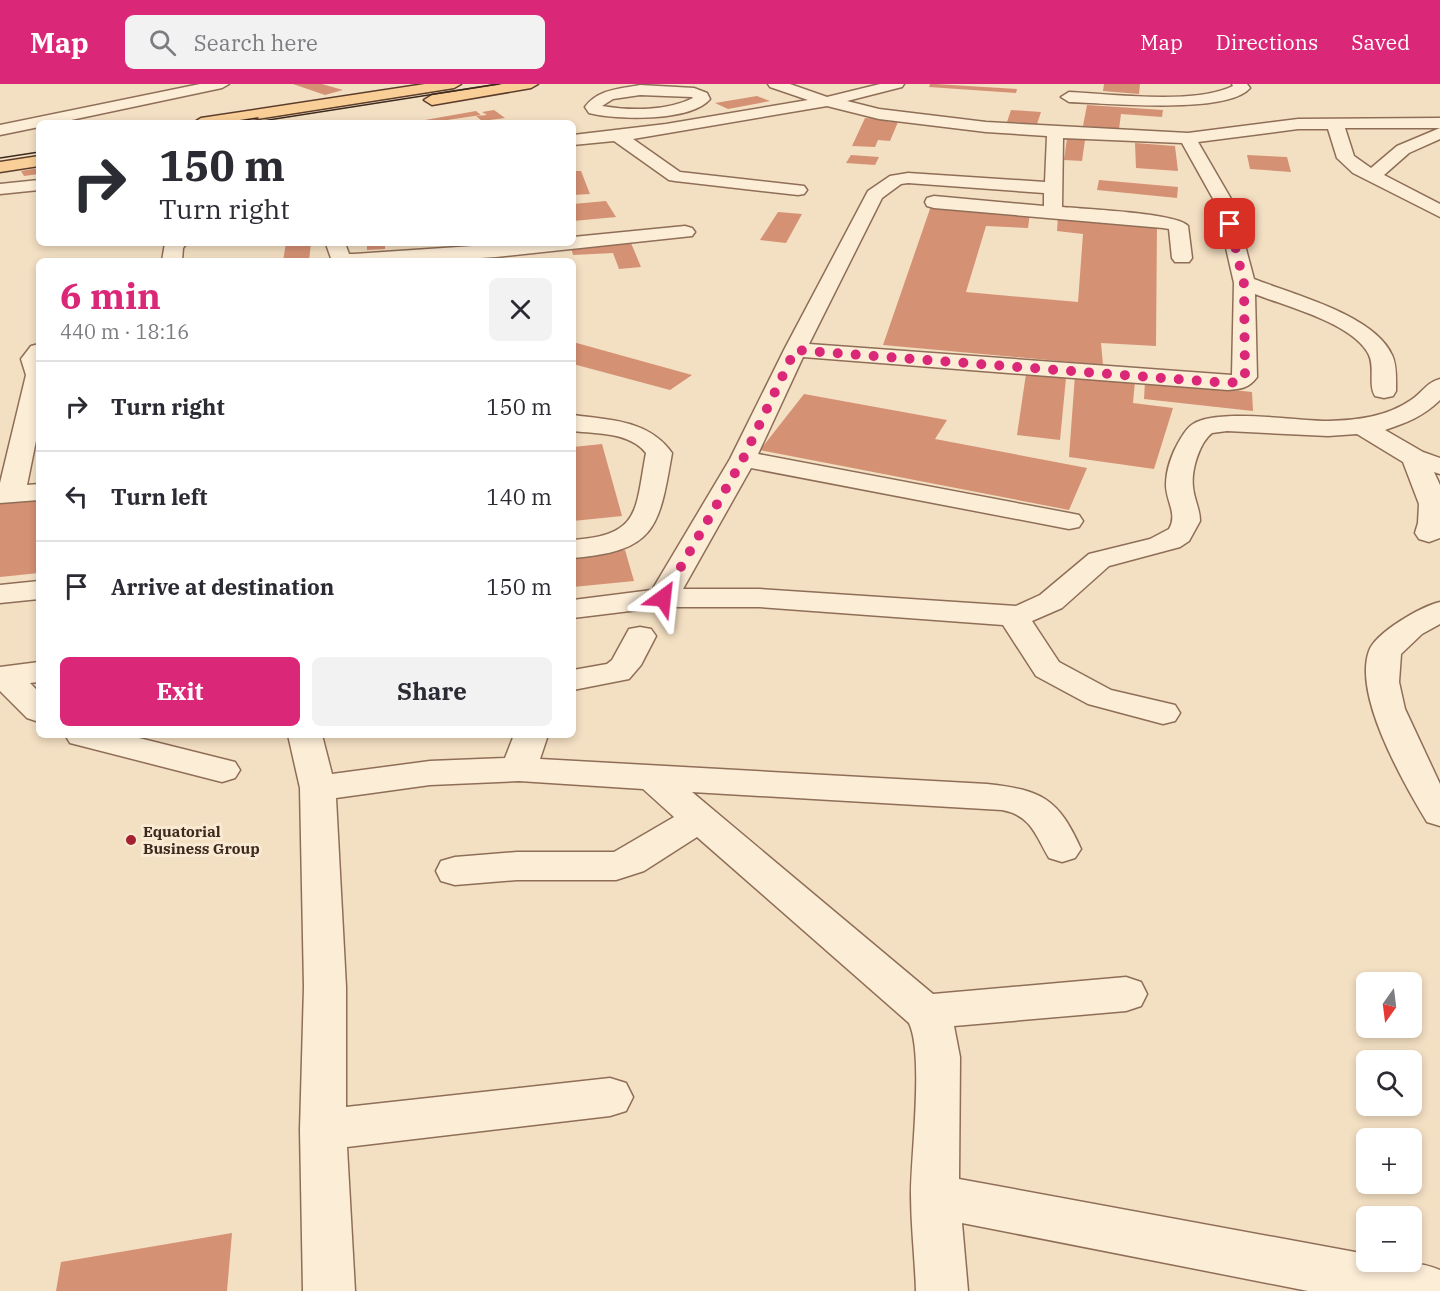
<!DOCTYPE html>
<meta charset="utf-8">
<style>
body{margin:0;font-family:"IBM Plex Serif",serif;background:#f2f2f3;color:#2b2b33;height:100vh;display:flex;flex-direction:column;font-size:22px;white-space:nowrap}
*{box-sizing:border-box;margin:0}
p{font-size:20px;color:#7c7c81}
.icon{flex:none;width:33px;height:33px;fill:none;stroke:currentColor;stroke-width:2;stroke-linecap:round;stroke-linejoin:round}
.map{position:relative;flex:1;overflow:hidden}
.sheet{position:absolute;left:36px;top:174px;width:540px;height:480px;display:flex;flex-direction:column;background:#fff;border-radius:9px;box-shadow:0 3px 9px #0003}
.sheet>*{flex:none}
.guide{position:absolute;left:36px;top:36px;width:540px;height:126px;border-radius:9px;box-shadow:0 3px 9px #0003;background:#fff;color:#2b2b33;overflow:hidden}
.needle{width:39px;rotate:194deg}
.controls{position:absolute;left:1356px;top:888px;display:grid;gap:12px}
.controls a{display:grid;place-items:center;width:66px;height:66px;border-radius:9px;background:#fff;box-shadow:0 3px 9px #0003;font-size:30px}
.pin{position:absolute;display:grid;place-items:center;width:51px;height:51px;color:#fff;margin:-26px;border-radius:12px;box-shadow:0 3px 9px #0006}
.me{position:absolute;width:66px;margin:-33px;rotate:30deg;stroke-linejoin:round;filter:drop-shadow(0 0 4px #0008)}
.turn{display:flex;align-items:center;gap:21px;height:126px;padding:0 24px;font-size:27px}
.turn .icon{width:78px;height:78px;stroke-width:2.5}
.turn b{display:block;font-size:42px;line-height:51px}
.round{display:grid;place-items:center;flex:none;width:63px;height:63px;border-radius:9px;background:#f2f2f3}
.headline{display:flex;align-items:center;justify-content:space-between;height:102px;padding:0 24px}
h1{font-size:36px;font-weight:700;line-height:45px;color:#db2777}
.cta{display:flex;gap:12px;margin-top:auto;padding:12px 24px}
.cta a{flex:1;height:69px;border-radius:9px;background:#db2777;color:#fff;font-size:24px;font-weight:700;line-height:69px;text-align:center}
.cta a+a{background:#f2f2f3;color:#2b2b33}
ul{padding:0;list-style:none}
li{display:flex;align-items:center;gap:18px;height:90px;padding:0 24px;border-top:2px solid #e1e1e2}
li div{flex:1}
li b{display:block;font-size:22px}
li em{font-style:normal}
header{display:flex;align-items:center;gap:36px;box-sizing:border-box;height:84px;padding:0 30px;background:#db2777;color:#fff}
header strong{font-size:28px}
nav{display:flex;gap:33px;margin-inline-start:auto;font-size:21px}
.search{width:420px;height:54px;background:#f2f2f3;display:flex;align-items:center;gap:15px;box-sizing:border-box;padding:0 21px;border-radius:9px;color:#7c7c81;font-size:22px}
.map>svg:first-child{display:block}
</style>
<header>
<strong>Map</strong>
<div class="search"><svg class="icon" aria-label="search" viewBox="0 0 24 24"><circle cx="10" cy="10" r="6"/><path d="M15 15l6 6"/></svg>Search here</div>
<nav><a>Map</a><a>Directions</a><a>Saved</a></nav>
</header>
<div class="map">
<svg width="1440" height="1207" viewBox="0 0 1440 1207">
<rect width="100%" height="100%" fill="#f3dfc2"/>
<path fill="#d59174" d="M293,0H322L343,6L325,11Z
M930,0H935L1017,5L1016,9L929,3Z
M1104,0H1140L1139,10L1103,7Z
M757,12L770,17L728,25L715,19Z
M1087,21L1163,26L1162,33L1121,30L1119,45L1083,42Z
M494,26L505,34L482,37L476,32L487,31L482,28Z
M1011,26L1041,28L1037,40L1007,38Z
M476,27L481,31L427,39H408Z
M865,34L889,35L888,38H898L890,57L878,56L875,63L852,62Z
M1067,54L1085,56L1082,77L1064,76Z
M1135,59L1175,62L1178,87L1136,84Z
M851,71L879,73L875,81L846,79Z
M1247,71L1287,73L1291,88L1250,85Z
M39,84V90L24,92L21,87Z
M573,87H581L590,110L573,111Z
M1099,96L1178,103L1177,114L1097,106Z
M606,117L616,133L573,137V120Z
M931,122L1030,129L1028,144L986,142L966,208L1078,218L1083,150L1057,147L1058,133L1157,139L1156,262L1101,259L1103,281L883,261Z
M778,128L802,130L786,159L760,156Z
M286,159H311L309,177H283Z
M367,159H385V165L367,166Z
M631,159L641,183L619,185L613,169L573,171L571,163Z
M573,258L692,291L670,306L573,280Z
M1026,290L1066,294L1060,356L1017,351Z
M1075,291L1135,297L1133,319L1173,324L1154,385L1069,373Z
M1145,297L1252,308L1253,327L1144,315Z
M804,310L947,336L935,355L1087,384L1069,426L760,366Z
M602,360L622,432L573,437V363Z
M39,414V489L0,493V418Z
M625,466L634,497L573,503V471Z
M232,1149L227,1207H56L61,1178Z"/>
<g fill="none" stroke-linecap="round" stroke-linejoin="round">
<g stroke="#8f6e57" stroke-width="3">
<path id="minor" d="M200,0H229L222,4L57,39H39V43L0,51V41Z
M768,0H790L827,13L880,0H904L902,3L847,17L879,25L986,38L1188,49L1298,35L1440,34V44H1345L1354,72L1371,84L1397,62L1440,44V55L1409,69L1384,91L1440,120V133L1353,89L1337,74L1328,45H1298L1198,58L1234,120L1254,195C1292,210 1375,231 1392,271C1397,281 1396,296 1396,307L1393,312L1384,314L1375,312C1368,301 1375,284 1369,271C1353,239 1287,223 1255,210L1257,293C1249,304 1241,305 1228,306L803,273L758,370L1069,429L1079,431L1083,437L1079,443L1069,445L751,384L683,505H759L1016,522L1040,511L1089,470L1150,455L1169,445C1178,430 1166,417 1166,401C1166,385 1173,367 1181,354C1184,349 1188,343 1193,340C1218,324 1296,337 1329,337C1358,336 1386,333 1411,316C1422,309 1427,298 1440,295V316C1424,332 1406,339 1385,346L1423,368L1440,374V390L1434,388L1440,401V454L1429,458L1419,455L1415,449L1418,439L1419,420L1403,378L1357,350L1328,352L1227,347L1212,349C1199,359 1191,387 1193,403C1194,415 1200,425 1200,437L1189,457L1180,463L1109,482L1062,524L1032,537L1059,578L1111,606L1175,621L1180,629L1175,637L1163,640L1088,620L1036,592L1003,541L759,523H663L573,534V516L652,506L730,375L784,266L868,107L890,92L908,89L1045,98L1047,52L986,48L879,35L827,22L633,55L680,88L804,102L807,106L804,110L798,111L675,97L669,96L614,57L573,61V51L666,40L808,16L770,3ZM1063,54L1182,59L1216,120L1234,199L1232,291L809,260L882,114L901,100L908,99L1044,109V122L934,112L927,114L925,118L927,122L934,124L1163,144L1169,145L1172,174L1175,178H1189L1192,174L1188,142C1178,129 1083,125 1062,123Z
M1232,0H1247L1250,4C1227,31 1105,19 1069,18L1061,13L1069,8C1114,10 1193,21 1233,2Z
M640,1L694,4L707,9L710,15C691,38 616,36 589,29L585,23C598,5 620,5 640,1ZM640,11L692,13L693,14C667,27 630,27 602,22L613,15Z
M39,96V106L0,110V100Z
M685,142L692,144L695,148L692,152L496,173L433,177H332L326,160L345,159L349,170H354L516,159H573V153Z
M165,159H187L183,164L182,177H162Z
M39,260V342L27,401L39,400V416L0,419V399L26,291L21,275L31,262Z
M573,331C610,336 649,336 672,369C659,444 656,467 573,474V456C641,451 635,427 646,369C630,348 597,350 573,347Z
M39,497V515L0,519V501Z
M1440,518V540L1422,550L1401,570L1399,598L1405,625L1440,700V742L1427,738C1404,700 1353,611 1369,567C1376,548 1422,522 1440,518Z
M640,543L651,545L656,552L641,581L629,595L573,606V586L607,580L612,576L629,545Z
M39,578V598L30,599L39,608V638L27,634L0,607V583Z
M65,651H127L235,678L240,686L235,694L222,698L70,659Z
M288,651H322L332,690L430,677L505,674L514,651H548L540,675L987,700C1042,706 1058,714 1081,765L1075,774L1062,778L1049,774C1036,752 1031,731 1002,726L692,708L933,910L1126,893L1141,898L1147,910L1141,922L1126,927L954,942L960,973L959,1095L1366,1170V1178C1391,1178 1416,1176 1440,1186V1207H1308L962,1139L968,1207H916C915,1175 911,1142 911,1110C911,1071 924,970 909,939L697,753L644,787L616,796H517L455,801L441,797L436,787L441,777L455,773L517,768H614L674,733L643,705L519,697L430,701L336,714L346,903V1023L610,994L626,999L633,1013L626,1027L610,1032L347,1063L355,1207H303L300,1046L304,903L300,704Z"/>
</g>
<g stroke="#5c3d2c" stroke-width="3">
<path id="major" d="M425,0H461L454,4L232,39H193L201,34Z
M503,0H538L531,4L432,21L424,16L432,11Z
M39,72V82L0,88V78Z"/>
</g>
<use href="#minor" fill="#fcedd7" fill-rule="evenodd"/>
<use href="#major" fill="#f9cf97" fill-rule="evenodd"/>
<path stroke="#3d291d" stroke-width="1.5" d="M225,39L258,34
M249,39L499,0
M0,74L39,68"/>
</g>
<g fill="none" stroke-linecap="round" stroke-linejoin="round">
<path stroke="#db2777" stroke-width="10" stroke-dasharray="0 18" d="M663,514L743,375L795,266L1228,299L1239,298L1245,293L1244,200L1230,140"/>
</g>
<circle fill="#a52031" stroke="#f9ead3" stroke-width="2" cx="131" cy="756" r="6"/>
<g text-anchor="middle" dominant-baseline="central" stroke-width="6" stroke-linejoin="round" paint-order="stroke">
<g font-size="15" font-weight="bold" fill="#3d291d" stroke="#f9ead3" text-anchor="start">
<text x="143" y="747">Equatorial<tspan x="143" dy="17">Business Group</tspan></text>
</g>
</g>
</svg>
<div class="controls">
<a><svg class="needle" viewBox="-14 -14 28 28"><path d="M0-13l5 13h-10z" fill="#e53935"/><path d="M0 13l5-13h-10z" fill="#7c7c81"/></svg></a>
<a><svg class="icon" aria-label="search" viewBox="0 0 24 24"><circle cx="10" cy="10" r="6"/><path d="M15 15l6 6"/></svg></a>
<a>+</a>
<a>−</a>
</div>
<div class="pin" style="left:1230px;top:140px;background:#d93025"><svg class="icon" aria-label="arrive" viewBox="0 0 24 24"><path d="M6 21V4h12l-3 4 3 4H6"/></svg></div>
<svg class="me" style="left:663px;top:514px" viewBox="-20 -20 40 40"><path d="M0-17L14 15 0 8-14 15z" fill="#db2777" stroke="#fff" stroke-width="4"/></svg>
<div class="guide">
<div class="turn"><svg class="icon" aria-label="right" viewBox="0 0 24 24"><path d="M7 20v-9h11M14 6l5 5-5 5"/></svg><div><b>150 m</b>Turn right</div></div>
</div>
<section class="sheet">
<div class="headline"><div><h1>6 min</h1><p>440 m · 18:16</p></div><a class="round"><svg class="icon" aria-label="close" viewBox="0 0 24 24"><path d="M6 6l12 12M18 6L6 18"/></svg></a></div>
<ul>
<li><svg class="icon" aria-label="right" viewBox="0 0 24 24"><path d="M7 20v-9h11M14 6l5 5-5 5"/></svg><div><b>Turn right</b></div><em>150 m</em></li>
<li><svg class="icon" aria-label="left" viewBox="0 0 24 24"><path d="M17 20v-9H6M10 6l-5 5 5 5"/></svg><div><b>Turn left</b></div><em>140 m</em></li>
<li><svg class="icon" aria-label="arrive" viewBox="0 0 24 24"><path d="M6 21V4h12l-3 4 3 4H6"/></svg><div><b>Arrive at destination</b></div><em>150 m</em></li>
</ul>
<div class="cta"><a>Exit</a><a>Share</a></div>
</section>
</div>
